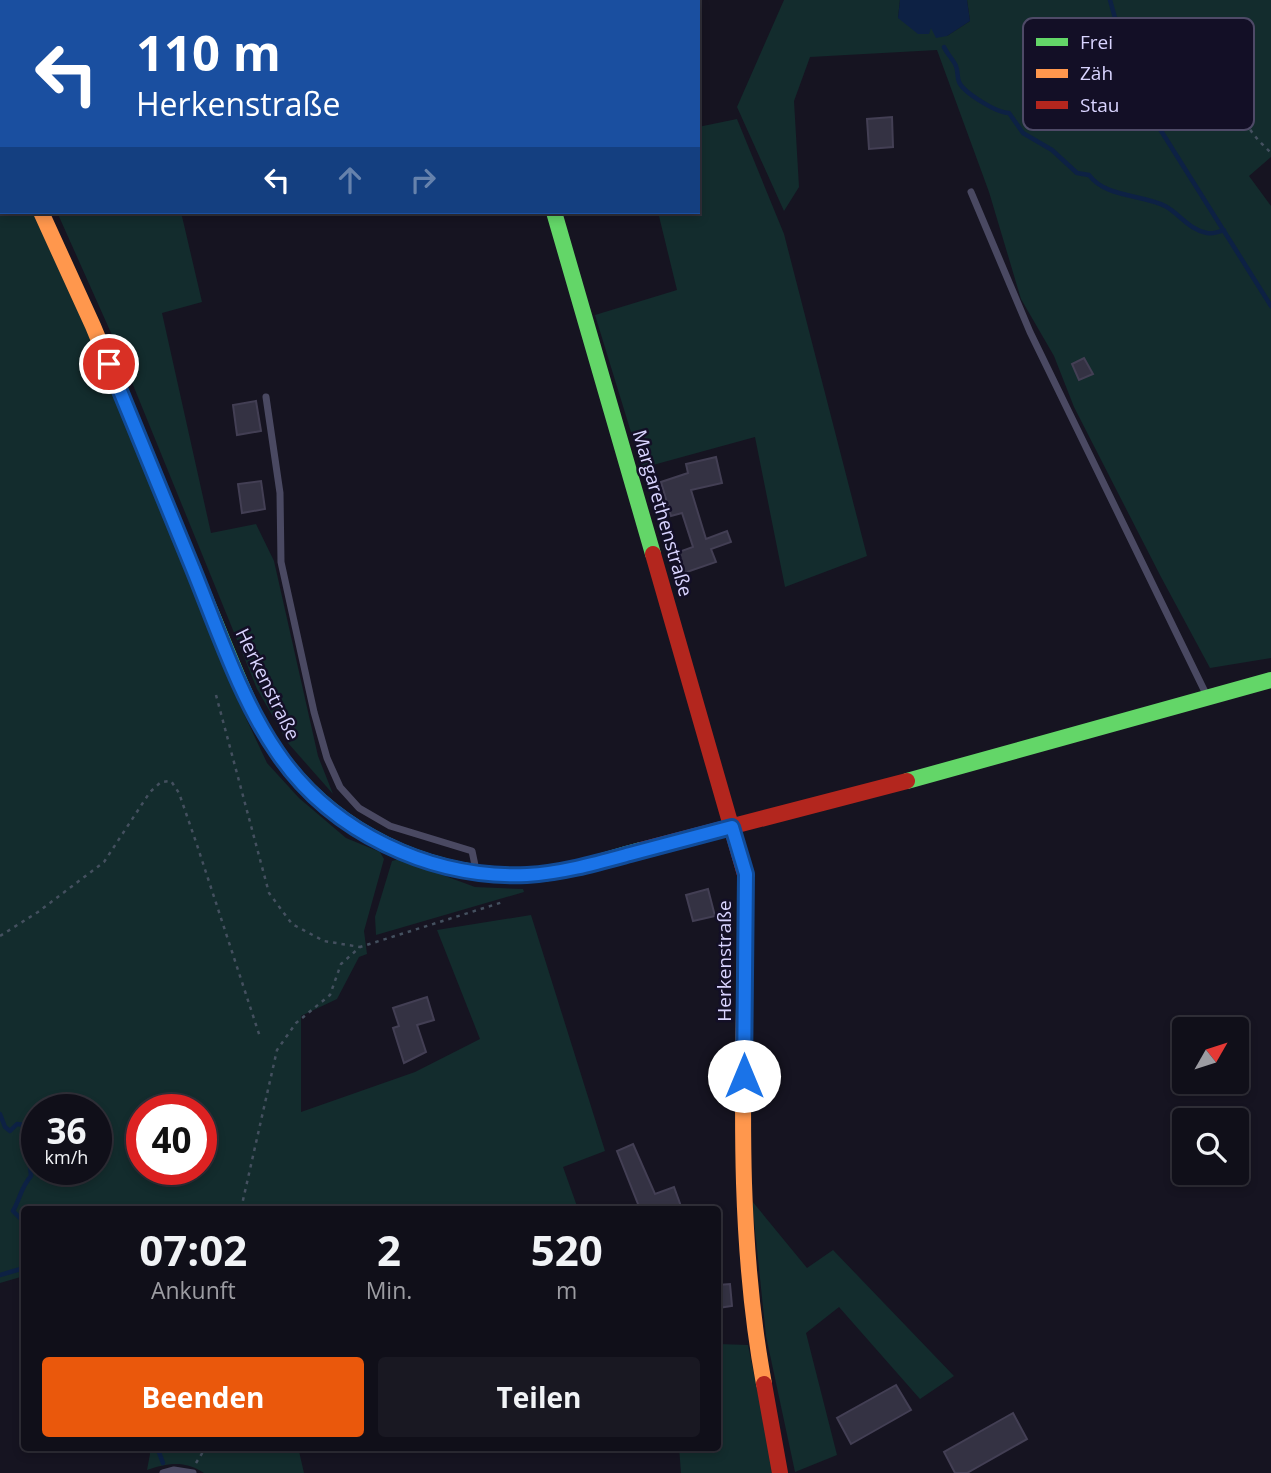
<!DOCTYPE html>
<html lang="de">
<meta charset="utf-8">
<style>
body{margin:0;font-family:"Open Sans",sans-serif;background:#191822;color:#f1f3f6;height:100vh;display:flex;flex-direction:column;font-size:26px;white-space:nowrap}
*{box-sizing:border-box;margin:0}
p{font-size:23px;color:#9c9ca2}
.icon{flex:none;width:38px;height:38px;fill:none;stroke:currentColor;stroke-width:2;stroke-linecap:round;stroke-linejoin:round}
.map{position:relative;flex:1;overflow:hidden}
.drawer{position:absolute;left:21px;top:1206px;width:700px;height:245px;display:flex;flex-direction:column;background:#100f19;border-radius:7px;box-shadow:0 4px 10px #0003,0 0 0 2px #302f38}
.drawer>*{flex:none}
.top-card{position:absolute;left:0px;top:0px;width:700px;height:214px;box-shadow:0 4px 10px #0003,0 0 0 2px #302f38;background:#1a4fa0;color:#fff;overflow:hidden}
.needle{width:46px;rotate:51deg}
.fabs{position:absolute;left:1172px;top:1017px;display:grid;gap:14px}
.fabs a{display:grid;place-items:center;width:77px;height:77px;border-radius:7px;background:#100f19;box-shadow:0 4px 10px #0003,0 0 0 2px #302f38;font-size:35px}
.speed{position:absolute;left:21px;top:1094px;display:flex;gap:14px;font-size:35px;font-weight:700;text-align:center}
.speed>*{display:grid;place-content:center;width:91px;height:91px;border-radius:50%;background:#100f19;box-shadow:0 4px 10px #0003,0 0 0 2px #302f38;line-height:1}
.speed small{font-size:18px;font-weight:400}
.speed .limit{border:10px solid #d22;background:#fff;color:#111}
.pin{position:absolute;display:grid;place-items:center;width:60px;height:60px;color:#fff;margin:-30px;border:4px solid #fff;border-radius:50%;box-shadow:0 2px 7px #0007}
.me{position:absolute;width:77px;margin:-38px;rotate:0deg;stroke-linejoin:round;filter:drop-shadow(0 0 5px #0008)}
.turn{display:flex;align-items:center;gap:24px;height:147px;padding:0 21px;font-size:32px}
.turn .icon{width:91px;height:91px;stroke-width:2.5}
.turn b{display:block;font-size:49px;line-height:60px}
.lanes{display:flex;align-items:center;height:66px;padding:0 21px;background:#0003;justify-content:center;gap:35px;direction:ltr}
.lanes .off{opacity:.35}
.eta{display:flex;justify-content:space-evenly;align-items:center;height:119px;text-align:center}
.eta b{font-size:42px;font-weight:700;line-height:49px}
.cta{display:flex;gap:14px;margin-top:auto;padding:14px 21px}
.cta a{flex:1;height:80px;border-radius:7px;background:#ea580c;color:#fff;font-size:28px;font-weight:700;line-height:80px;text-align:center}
.cta a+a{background:#191822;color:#f1f3f6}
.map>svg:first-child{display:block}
</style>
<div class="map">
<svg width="1271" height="1473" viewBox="0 0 1271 1473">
<rect width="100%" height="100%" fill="#161421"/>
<path fill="#132c2d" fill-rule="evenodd" d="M0,0H242L2,2V134Z
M784,0H900L898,18L931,26L947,36L970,21L967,0H1271V157L1249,176L1271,206V658L1210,668L1161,577L1074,407L1054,356L1021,299L989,192L937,50L810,57L794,101L799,187L784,211L737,107Z
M737,119L784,234L867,556L785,587L755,437L642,468L595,315L677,290L658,212H698V127Z
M0,165L2,212H33L62,270L238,701L267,763L299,798L346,838L380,852L384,859L364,931L367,954L359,957L337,999L301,1016V1112L415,1072L480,1039L437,930L531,915L605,1151L563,1167L578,1209H24V1276L0,1283ZM37,1110H96V1169H37ZM142,1110H201V1169H142Z
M57,212H181L202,302L162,313L211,533L256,524L274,561L318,756L333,794L288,743L257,689L120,353Z
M399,859L475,887L523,889L524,892L376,935L375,917L392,861Z
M752,1201L807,1268L833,1250L954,1376L920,1399L839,1307L806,1333L837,1455L795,1472L766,1336Z
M718,1344L748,1345L774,1473H681L679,1447H718Z
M148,1447H298L304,1473H204C184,1460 168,1463 147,1470L150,1454Z"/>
<path fill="#0d2144" d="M900,0H967L970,21L947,36L936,38L931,28L929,34H918L898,18Z"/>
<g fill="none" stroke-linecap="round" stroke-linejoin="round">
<path stroke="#0d2144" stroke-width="4.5" d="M1110,0L1129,68L1148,110L1271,306
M944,47C947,54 953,59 956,66C958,71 957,77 959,82C964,93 997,113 1009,113L1023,133L1052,150L1077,173L1089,175C1106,198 1142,194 1165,206C1180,214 1188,229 1207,233C1213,234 1219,232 1224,230
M0,1114L5,1127L10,1131L17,1124L24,1125L34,1138L37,1153
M24,1222L13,1211C20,1199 21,1187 31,1176L30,1165L37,1157
M0,1275L24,1268
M157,1447L163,1463"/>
</g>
<path fill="#343243" stroke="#433f54" stroke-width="2" d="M892,117L893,147L869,149L867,119Z
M1084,358L1093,374L1079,380L1072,364Z
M256,401L261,431L237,435L233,405Z
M716,457L722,483L691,490L706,539L727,531L731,542L711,549L716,562L684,573L676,553L693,547L682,513L671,516L661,482L688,473L686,464Z
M261,481L265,509L242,513L238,484Z
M708,889L715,916L693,921L686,895Z
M427,997L434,1020L417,1025L426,1052L404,1063L393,1028L399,1026L393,1008Z
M633,1144L655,1194L674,1187L682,1209H640L617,1151Z
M730,1284L732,1306L718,1308V1285Z
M896,1385L911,1410L851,1444L837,1418Z
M1013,1413L1027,1439L967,1473H955L944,1452Z"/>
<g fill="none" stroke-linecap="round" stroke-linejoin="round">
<path stroke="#44505f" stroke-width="2.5" stroke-dasharray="3.5 5" stroke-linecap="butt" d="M1197,77L1218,88L1258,140L1271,153
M216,695L269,893L292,924L324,941L360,947
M0,936L38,912L104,862L150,792L161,782L171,781L179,793L196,842L260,1037
M241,1209L277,1050L296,1023L330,995L341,964L360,947L503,902
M196,1463L206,1447"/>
<path stroke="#4a4962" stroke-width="7" d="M971,192L1030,332L1207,696
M266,397L280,493L281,562L314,712L327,758L340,787L359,808L390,826L472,851L476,870
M163,1473L174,1470L193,1473"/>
<path stroke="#4a4962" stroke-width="14" d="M490,0L491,2"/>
<path stroke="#63d668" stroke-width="16" d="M0,153L2,154
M554,212L653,554
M175,525C191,565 208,604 224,644C239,680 253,717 275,749C331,831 428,878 527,875C565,874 604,860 641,850
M907,781L1271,680"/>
<path stroke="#ff974d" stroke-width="16" d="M41,212L93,326L175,525
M746,878C745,1046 733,1218 764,1384"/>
<path stroke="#b3261e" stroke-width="16" d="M653,554L746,878
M641,850L907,781
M764,1384L780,1473"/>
</g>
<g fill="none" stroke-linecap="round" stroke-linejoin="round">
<g stroke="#114b97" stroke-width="18">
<path id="route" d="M109,364C137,433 165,501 193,569C217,628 241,700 277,752C331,832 430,879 527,875C562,873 597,863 630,854C664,845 698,836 732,827L746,874L744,1076"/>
</g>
<use href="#route" stroke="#1a73e8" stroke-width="12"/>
</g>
<g text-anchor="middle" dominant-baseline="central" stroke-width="5" stroke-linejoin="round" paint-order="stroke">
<g font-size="19" fill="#d9d4ff" stroke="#130f26">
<text transform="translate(663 513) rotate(74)">Margarethenstraße</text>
<text transform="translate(268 684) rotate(64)">Herkenstraße</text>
<text transform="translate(724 961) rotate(-90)">Herkenstraße</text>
</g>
</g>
<rect x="1023" y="18" width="231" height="112" rx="10" fill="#130f26" stroke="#4e4a67" stroke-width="2"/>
<rect x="1036" y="38" width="32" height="8" fill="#63d668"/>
<rect x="1036" y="69" width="32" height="9" fill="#ff974d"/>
<rect x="1036" y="101" width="32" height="8" fill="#b3261e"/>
<g font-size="19" fill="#d9d4ff">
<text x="1080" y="49">Frei</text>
<text x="1080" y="80">Zäh</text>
<text x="1080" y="112">Stau</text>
</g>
</svg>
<div class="fabs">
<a><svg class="needle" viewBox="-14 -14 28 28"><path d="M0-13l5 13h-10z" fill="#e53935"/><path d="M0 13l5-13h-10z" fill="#9c9ca2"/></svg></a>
<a><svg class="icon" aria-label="search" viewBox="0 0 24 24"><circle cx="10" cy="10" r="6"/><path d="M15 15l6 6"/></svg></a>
</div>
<div class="speed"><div>36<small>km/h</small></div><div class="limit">40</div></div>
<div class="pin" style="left:109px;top:364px;background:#d93025"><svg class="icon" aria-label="arrive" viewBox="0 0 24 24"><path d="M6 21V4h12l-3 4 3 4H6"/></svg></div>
<svg class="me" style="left:744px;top:1076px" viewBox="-20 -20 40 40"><circle r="19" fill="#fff"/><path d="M0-13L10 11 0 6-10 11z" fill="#1a73e8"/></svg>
<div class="top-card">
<div class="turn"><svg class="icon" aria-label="left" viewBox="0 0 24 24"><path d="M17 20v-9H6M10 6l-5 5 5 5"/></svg><div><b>110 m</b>Herkenstraße</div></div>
<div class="lanes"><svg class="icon" aria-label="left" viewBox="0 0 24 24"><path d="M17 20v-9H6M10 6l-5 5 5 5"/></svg><svg class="icon off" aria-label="ahead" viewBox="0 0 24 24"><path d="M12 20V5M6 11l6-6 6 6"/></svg><svg class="icon off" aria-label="right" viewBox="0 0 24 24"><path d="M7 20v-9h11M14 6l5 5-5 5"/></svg></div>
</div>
<section class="drawer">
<div class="eta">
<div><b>07:02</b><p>Ankunft</p></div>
<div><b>2</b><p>Min.</p></div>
<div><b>520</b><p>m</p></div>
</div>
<div class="cta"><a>Beenden</a><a>Teilen</a></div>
</section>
</div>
